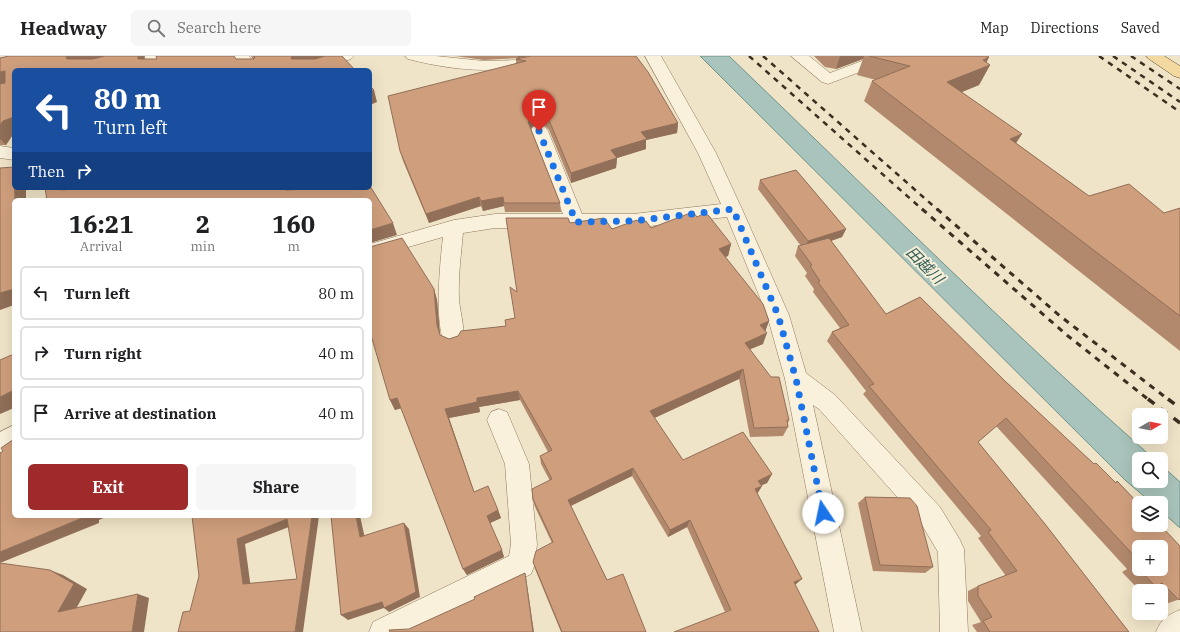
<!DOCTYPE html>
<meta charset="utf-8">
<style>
body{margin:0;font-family:"IBM Plex Serif","Noto Sans JP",serif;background:#f6f6f6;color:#202124;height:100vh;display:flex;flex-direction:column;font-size:15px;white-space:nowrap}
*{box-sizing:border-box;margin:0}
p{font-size:13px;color:#757577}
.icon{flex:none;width:22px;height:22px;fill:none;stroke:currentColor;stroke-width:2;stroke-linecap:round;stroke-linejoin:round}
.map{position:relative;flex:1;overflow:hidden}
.drawer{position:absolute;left:12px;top:142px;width:360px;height:320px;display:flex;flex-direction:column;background:#fff;border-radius:6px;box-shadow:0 4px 16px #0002}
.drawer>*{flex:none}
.top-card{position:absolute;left:12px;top:12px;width:360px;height:122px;border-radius:6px;box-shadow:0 4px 16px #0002;background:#1a4fa0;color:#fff;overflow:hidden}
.needle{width:26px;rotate:81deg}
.buttons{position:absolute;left:1132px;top:352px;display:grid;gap:8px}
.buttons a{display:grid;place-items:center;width:36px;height:36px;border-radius:6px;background:#fff;box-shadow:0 4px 16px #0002;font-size:20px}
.pin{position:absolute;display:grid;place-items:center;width:34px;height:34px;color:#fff;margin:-41px -17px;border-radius:50% 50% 50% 0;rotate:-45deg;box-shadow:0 0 4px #0007}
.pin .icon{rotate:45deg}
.me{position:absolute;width:44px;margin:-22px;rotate:349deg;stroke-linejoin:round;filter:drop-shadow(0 0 3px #0008)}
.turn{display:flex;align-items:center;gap:14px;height:84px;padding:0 16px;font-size:18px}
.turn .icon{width:52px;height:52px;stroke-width:2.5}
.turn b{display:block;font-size:28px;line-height:34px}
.then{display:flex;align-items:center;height:38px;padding:0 16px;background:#0003;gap:8px;font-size:15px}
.eta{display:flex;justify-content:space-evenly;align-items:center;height:68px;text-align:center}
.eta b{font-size:24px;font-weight:700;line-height:28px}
.action{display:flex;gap:8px;margin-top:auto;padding:8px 16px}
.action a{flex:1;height:46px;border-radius:6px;background:#9e2a2b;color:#fff;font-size:16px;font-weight:700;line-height:46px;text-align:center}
.action a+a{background:#f6f6f6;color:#202124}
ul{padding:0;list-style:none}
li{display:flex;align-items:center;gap:12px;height:54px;margin:0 8px 6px;padding:0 8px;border:2px solid #e0e0e0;border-radius:6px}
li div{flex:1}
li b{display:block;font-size:15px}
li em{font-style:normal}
header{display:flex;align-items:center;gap:24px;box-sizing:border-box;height:56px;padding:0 20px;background:#fff;border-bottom:1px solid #e0e0e0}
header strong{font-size:19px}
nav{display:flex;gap:22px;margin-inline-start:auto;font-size:14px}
.search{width:280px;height:36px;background:#f6f6f6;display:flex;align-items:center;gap:10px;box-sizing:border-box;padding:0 14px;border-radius:6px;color:#757577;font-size:15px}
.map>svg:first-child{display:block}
</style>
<header>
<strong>Headway</strong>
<div class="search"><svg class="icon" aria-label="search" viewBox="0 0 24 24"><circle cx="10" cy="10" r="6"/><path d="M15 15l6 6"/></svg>Search here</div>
<nav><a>Map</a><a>Directions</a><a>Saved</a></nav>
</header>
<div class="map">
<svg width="1180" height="576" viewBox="0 0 1180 576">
<rect width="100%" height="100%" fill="#f0e4c8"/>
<path fill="#a9c4bc" stroke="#6f938a" d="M700,0H729C870,135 1008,274 1154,403H1139V425H1161V409L1180,426V472L1161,455V447H1152L1125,424Z"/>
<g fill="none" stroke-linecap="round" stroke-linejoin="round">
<g stroke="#8d765c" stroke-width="1">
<path id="minor" d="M145,0H161L163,14H147Z
M233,0H249L259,14H243Z
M331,0H354L351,3L320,14H297L299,11Z
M405,0H436L484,5L518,4L537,0H562L559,3C505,18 462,17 408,3Z
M645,0H661L716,97L742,153L789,259L806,317L835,339L940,451L960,484L964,493L968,576H940L938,496L922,469L819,353L813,349L862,576H834L785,323L767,259L727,161L633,172H495L463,177C461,199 458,221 459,243C460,258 467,276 461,289L453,292L445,289C434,266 440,207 443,181L370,202V188L454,164L495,158H563L530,75L533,71L539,69L545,71L548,75L582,158H633L721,148L698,97Z
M791,0H809L830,17L875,0H897L894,3L828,28L822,26Z
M0,90L14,92V104L0,102Z
M283,132H302L311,144H292Z
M499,353L507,356L529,408L537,488L535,508L531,518L413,576H369L373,566L509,500L511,488L505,408L487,364L491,356Z
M14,369V394L0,401V376Z
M1180,554V576H1156C1161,563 1167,559 1180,554Z"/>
</g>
<g stroke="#5b4430" stroke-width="1">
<path id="major" d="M1146,0H1164L1180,10V22L1174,20L1149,3Z"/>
</g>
<use href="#minor" fill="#faf1dc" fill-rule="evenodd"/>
<use href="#major" fill="#f3d9a0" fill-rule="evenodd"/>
<path stroke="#3d2e20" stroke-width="2.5" stroke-dasharray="5.5 5.5" stroke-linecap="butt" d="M749,0L923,154
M763,0L938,154
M1099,0L1180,56
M1113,0L1180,46
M1131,0L1180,33"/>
<path stroke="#3d2e20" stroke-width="3" stroke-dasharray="6 6" stroke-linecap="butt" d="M922,153L1068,280L1149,344
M937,153L1060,260L1169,344"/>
<path stroke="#3d2e20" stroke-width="3.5" stroke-dasharray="8 8" stroke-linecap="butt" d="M1148,343L1180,367
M1168,343L1180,352"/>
</g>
<path fill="#b2896c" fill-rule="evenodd" d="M144,0V3H253L251,0H342L14,14V77L6,89H0V2Z
M455,0H530L518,2L484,4Z
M531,0L678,67L677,77L646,84V93L617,102L616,112L571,127L549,74L545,70L539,68L533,70L531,73L560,147L561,156H505L504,150L483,155L481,150L429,167L403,105L400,95L516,7V3Z
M814,0H987L989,1L986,7L990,9L979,29L962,36L1016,87L1089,140L1164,157L1180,152V295L864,45L872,25L876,24L857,19L863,3L836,13L825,11Z
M796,114L846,173L842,181L831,185L886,258L920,241L1005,325L1094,408L1096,407L1116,427L1117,425L1139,448V469H1160L1180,490V543L1163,549L1161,546V535H1150L1149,534L1145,535H1140L1122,516L1127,513L996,370L978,386L1045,468L1129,576H977L972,569L981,566L968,545V535L978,530L1006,520L978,482L981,480L863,338L866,335L827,285L832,276L840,272L813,236L814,233L805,220L807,217L795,200L798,190H801L758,133L760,124ZM1139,491H1161V513H1139Z
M697,161L731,188L728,200L725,201L769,265L765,275L763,288L750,293L789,364L788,367V371L783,380L750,381L739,323L654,362L683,404L772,418L767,427L761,429L762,430L757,438L802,523L725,556L687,471L668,481L632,420L571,450L607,524L646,576H561L535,513L533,506L552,487L535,451L533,443L550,425L541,408L540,400L548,396L520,344L479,351L480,356L449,362L474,436L498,454L501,462L490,467L504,501L467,519L463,513L401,352L395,354L390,344L434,233L437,244L440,279L449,283L506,270L515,262L517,236L570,167L612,173L640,167L651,172Z
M865,441L933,511L925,517L873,515L858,447Z"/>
<path fill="#916f58" d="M67,0H111L78,10L66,2Z
M138,0H144L146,14L138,3Z
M292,0H329L297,14L291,3Z
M518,0H530L518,2Z
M840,0H864L863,3L836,13Z
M989,1L984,11L990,9L979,29L937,46L947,26L983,4Z
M5,15L14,26L0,31V16Z
M374,34L377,46L370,49V36Z
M539,58V68L533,70L529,76L528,66L532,60Z
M14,61V77L6,89L0,83V69L3,65Z
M678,67L677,77L646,84V93L617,102L616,112L571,127V117L641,76Z
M1022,78L1009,98L1010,83Z
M14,132H26V144H15Z
M46,132H63L57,144Z
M479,141L481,150L429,167L426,158Z
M503,141L504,150L483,155L481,145Z
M393,167L397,179L370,187V174Z
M846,173L842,181L804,194L808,185Z
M731,188L728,200L716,204L719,193Z
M14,233V249L0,254V237Z
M434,233L437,244L440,279L437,269Z
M769,265L765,276L760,269Z
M767,277L763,288L741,297L745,287Z
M743,313L739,323L648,365L650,355Z
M14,334V352L0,358V341Z
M518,335L520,344L479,351L480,356L449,362L477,444L445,353L477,342Z
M397,342L402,352L395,354L390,344Z
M633,412L632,420L568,451V444Z
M772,418L767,427L753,433L758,425Z
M762,430L757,438L755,433Z
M498,454L501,462L490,467L487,460Z
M87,460H108L99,464V467L0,507V496Z
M312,460H319L303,576H295Z
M356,460H360L366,487L360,481Z
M287,463L294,469L245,488L251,533L243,528L237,483Z
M690,464L687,471L668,481L670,474Z
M404,467L409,473L420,541L389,556L384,552L348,564L341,559Z
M502,494L504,501L467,519L463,513Z
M50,514L63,519L87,533L72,560L58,556Z
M525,517L526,522L534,576H533Z
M802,523L795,529L794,526Z
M138,538L149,542L144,576H132Z"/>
<path fill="#cf9f7d" stroke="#916f58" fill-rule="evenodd" d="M9,0H67L66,2L67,3H93L105,0H138V3H157L156,0H234L236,3H254L255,1L254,0H292L291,3H315L325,0H342L355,14H14V61L3,65L0,69V28L5,27V15L0,16V2Z
M531,0H636L648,16L678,67L641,76L647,83L611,94L617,102L571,117L549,64L545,60L539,58L532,60L528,66L560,147H504L503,141L481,145L479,141L426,158L400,95L388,40L526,5L516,3Z
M869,0H987L989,1L983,4L990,9L947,26L1022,78L1010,83L1089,140L1129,128L1164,157L1180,152V260L872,25L910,10Z
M370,30L374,34L370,36Z
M14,111L15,144H14V233L0,237V112Z
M796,114L846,173L808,185L760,124Z
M370,130L393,167L370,174V144H47L45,132L65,134L66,132H285L286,134L306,133V132H370Z
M693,156L697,161L705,157L709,160L731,188L719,193L763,248L769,265L760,269L767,277L745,287L771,321H779L789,364H787L788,371L754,372L743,313L650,355L683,404L743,376L772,418L758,425L762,430L755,433L802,523L794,526L819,576H674L731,554L690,464L670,474L633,412L568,444L607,524L623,518L646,576H562L533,506L536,495L553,486L533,443L532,433L552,423L540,400L552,394L518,335L477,342V346L445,353L474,436L488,430L498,454L487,460L502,494L463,513L397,342L390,344L370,276V191L402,182L434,233L437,269L440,279L449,283L458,280L461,275L506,270L505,264L515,262L510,231L517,236L506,162H568L570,167L604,162L612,173L637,164L640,167L646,165L651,172Z
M829,182L886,258L920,241L1005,325L1094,408L1096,407L1116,427L1117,425L1139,448V469H1160L1180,490V543L1179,544L1162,527L1156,531L1136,510L1139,508V513H1161V491H1139V505L1006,362L978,386L1045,468L1129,576H990L983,565L992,561L978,540V530L1017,515L988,476L991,474L869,330L874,328L832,276L849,269L818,226L820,225L810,210L812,209L798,190Z
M14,298V334L0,341V304Z
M14,383V460H87L0,496V397L3,395L1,392Z
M865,441L910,442L917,450L933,511L880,509Z
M192,460H312L295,576H178L183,556L190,555L199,520ZM287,463L297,523L243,528L237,483Z
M331,460H356L360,481L404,467L416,536L384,552L382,546L341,559Z
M0,507L50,514L74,528L58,556L138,538L132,576H0Z
M525,517L533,576H390L389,574L409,573L475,543L474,541Z"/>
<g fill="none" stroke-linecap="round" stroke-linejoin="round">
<path stroke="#1a73e8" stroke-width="7" stroke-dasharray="0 12.6" d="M539,75L576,166L633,165L733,153L778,259L796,323L823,457"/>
</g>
<g text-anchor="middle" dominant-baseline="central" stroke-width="4" stroke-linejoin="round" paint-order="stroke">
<g font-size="15" font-style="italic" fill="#2f5d5a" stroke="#f7eed8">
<text transform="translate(925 209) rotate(45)">田越川</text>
</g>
</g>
</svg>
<div class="buttons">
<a><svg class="needle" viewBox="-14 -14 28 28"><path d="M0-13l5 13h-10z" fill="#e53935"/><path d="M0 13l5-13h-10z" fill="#757577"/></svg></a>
<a><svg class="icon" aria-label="search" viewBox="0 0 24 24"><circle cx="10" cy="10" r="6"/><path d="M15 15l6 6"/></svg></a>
<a><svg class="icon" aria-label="layers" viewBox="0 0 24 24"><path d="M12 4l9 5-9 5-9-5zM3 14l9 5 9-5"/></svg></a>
<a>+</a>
<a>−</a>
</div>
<div class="pin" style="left:539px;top:75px;background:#d93025"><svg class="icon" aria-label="arrive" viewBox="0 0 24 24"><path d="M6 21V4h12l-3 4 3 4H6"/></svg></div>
<svg class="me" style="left:823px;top:457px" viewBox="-20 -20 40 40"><circle r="19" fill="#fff"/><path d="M0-13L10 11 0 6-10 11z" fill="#1a73e8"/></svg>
<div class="top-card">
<div class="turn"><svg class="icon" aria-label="left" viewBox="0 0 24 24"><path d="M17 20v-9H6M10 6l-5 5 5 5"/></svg><div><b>80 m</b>Turn left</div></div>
<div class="then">Then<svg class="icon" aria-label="right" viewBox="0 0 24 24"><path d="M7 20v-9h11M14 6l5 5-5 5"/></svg></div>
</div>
<section class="drawer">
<div class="eta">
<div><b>16:21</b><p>Arrival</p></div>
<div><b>2</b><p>min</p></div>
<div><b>160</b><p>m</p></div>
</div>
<ul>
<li><svg class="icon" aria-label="left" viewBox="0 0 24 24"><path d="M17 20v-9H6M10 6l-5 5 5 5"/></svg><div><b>Turn left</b></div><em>80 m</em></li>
<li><svg class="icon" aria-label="right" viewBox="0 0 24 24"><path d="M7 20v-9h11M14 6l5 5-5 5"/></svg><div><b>Turn right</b></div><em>40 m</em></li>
<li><svg class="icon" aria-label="arrive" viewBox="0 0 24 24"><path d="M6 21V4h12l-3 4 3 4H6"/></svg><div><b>Arrive at destination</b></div><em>40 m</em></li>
</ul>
<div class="action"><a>Exit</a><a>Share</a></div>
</section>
</div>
